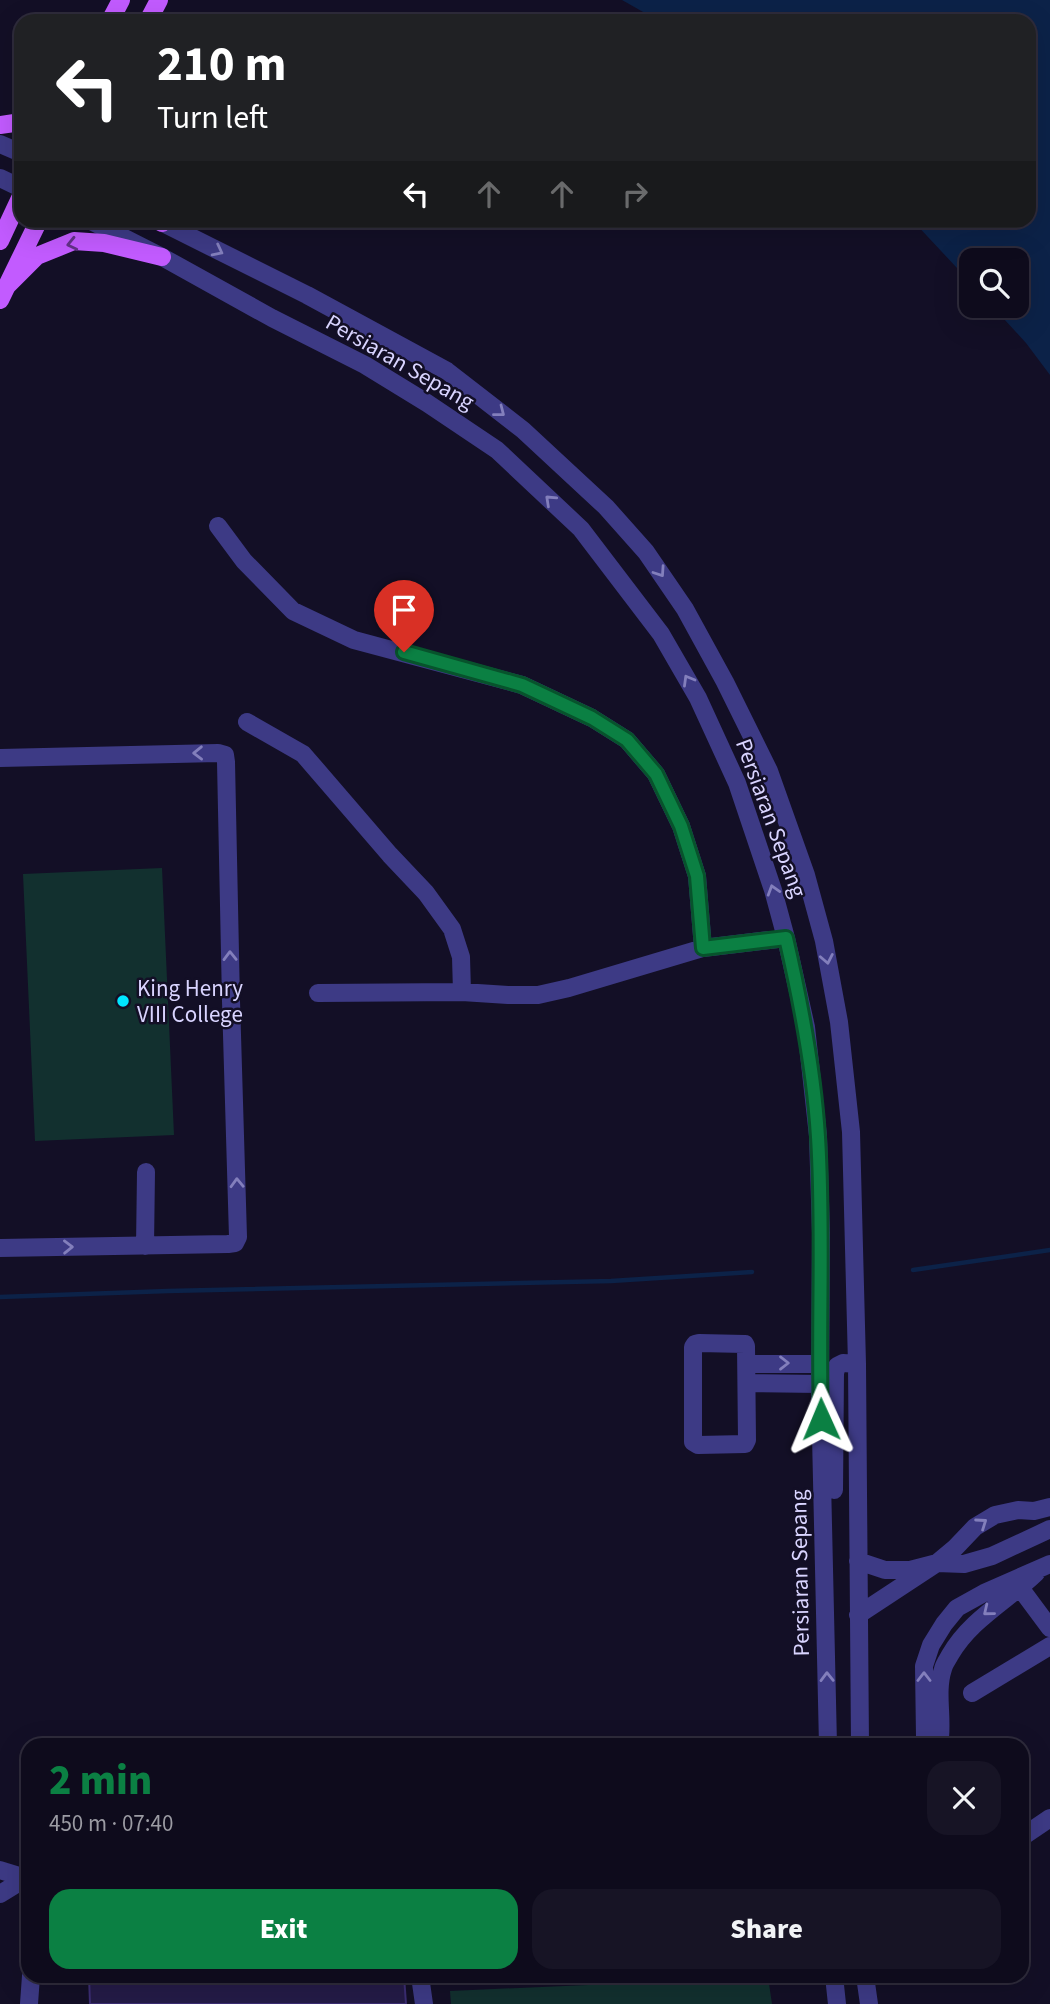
<!DOCTYPE html>
<meta charset="utf-8">
<style>
body{margin:0;font-family:"Source Sans 3",sans-serif;background:#171425;color:#f1f3f6;height:100vh;display:flex;flex-direction:column;font-size:26px;white-space:nowrap}
*{box-sizing:border-box;margin:0}
p{font-size:23px;color:#9b9ba3}
.icon{flex:none;width:38px;height:38px;fill:none;stroke:currentColor;stroke-width:2;stroke-linecap:round;stroke-linejoin:round}
.map{position:relative;flex:1;overflow:hidden}
.drawer{position:absolute;left:21px;top:1738px;width:1008px;height:245px;display:flex;flex-direction:column;background:#0e0b1c;border-radius:21px;box-shadow:0 7px 28px #0002,0 0 0 2px #2e2b3b}
.drawer>*{flex:none}
.banner{position:absolute;left:14px;top:14px;width:1022px;height:214px;border-radius:21px;box-shadow:0 7px 28px #0002,0 0 0 2px #2e2b3b;background:#202124;color:#fff;overflow:hidden}
.controls{position:absolute;left:959px;top:248px;display:grid;gap:14px}
.controls a{display:grid;place-items:center;width:70px;height:70px;border-radius:14px;background:#0e0b1c;box-shadow:0 7px 28px #0002,0 0 0 2px #2e2b3b;font-size:35px}
.pin{position:absolute;display:grid;place-items:center;width:60px;height:60px;color:#fff;margin:-72px -30px;border-radius:50% 50% 50% 0;rotate:-45deg;box-shadow:0 0 7px #0007}
.pin .icon{rotate:45deg}
.me{position:absolute;width:77px;margin:-38px;rotate:359deg;stroke-linejoin:round;filter:drop-shadow(0 0 5px #0008)}
.turn{display:flex;align-items:center;gap:24px;height:147px;padding:0 28px;font-size:32px}
.turn .icon{width:91px;height:91px;stroke-width:2.5}
.turn b{display:block;font-size:49px;line-height:60px}
.lanes{display:flex;align-items:center;height:66px;padding:0 28px;background:#0003;justify-content:center;gap:35px;direction:ltr}
.lanes .off{opacity:.35}
.round{display:grid;place-items:center;flex:none;width:74px;height:74px;border-radius:21px;background:#171425}
.summary{display:flex;align-items:center;justify-content:space-between;height:119px;padding:0 28px}
h1{font-size:42px;font-weight:800;line-height:52px;color:#0b8043}
.button{display:flex;gap:14px;margin-top:auto;padding:14px 28px}
.button a{flex:1;height:80px;border-radius:21px;background:#0b8043;color:#fff;font-size:28px;font-weight:800;line-height:80px;text-align:center}
.button a+a{background:#171425;color:#f1f3f6}
.map>svg:first-child{display:block}
</style>
<div class="map">
<svg width="1050" height="2004" viewBox="0 0 1050 2004">
<rect width="100%" height="100%" fill="#130f26"/>
<path fill="#12302f" d="M162,868L174,1135L35,1141L23,874Z
M768,1977L772,2004H451L450,1991Z"/>
<path fill="#0c2248" d="M622,0H1050V375L1026,343L992,306H1017V261H971V283L913,221L1029,220V21H659Z"/>
<g fill="none" stroke-linecap="round" stroke-linejoin="round">
<path stroke="#0c2248" stroke-width="4.5" d="M913,1270L1050,1250
M0,1297L168,1291L611,1281L752,1272"/>
</g>
<path fill="#241b47" stroke="#3b2d73" stroke-width="2" d="M89,1976H404L406,2004H90Z"/>
<g fill="none" stroke-linecap="round" stroke-linejoin="round">
<path stroke="#3d3a85" stroke-width="18" d="M0,144L21,153
M0,178L21,188
M89,220L162,257L272,318L365,365L427,403L497,450L581,529L661,634L698,698L737,783L773,890L786,938L806,1027L818,1136L821,1233L820,1392L828,1745
M157,220L307,295L447,371L523,430L606,507L646,552L685,609L725,682L769,771L806,875L824,941L839,1022L851,1132L857,1364L860,1745
M218,526L244,561L293,611L354,640L522,685L592,718L627,740L656,774L681,826L697,876L703,948
M247,722L303,754L390,855L426,893L452,929L461,957L462,992
M0,758L218,753L225,755L226,762L231,1001L238,1237L235,1243L228,1244L0,1248
M318,993L462,992L508,995H538L569,988L703,948L786,938
M145,1246L146,1172
M699,1343L745,1344L746,1346L747,1440L745,1444L698,1445L693,1442V1347L695,1344Z
M747,1364H820
M748,1383L820,1384
M834,1490L835,1373L837,1366L843,1363L857,1364
M858,1561L885,1570H910L937,1563L955,1548L975,1527L995,1515L1018,1510L1034,1511L1050,1507
M1015,1581L1050,1628
M858,1615L937,1563L964,1564L992,1556L1050,1529
M972,1693L1050,1646
M923,1745L925,1737L924,1666L931,1645L944,1624L957,1608L984,1593L1050,1564
M939,1745C944,1721 935,1693 943,1669C944,1664 948,1659 950,1655C971,1619 1007,1601 1036,1573
M1022,1837L1050,1818
M0,1870L26,1878L0,1894
M420,1976L424,2004
M834,1976L837,2004
M865,1976L869,2004
M29,2004L31,1976"/>
<path stroke="#c25bff" stroke-width="18" d="M110,21L121,0
M148,21L159,0
M0,125L21,122
M158,220L162,223
M0,241L21,196
M7,286L37,256L74,241L104,243L162,257
M0,300L39,220"/>
</g>
<defs><path id="oneway-chevron" d="M-2-3.5L2.5 0L-2 3.5" fill="none" stroke-width="1.6" stroke-linecap="round" stroke-linejoin="round" transform="scale(1.75)"/></defs>
<use stroke="#623188" href="#oneway-chevron" transform="translate(72 244) rotate(167)"/>
<g stroke="#837fbc">
<use href="#oneway-chevron" transform="translate(218 251) rotate(27)"/>
<use href="#oneway-chevron" transform="translate(500 412) rotate(38)"/>
<use href="#oneway-chevron" transform="translate(550 500) rotate(-137)"/>
<use href="#oneway-chevron" transform="translate(660 572) rotate(56)"/>
<use href="#oneway-chevron" transform="translate(688 680) rotate(-120)"/>
<use href="#oneway-chevron" transform="translate(198 753) rotate(179)"/>
<use href="#oneway-chevron" transform="translate(773 890) rotate(-107)"/>
<use href="#oneway-chevron" transform="translate(230 956) rotate(-91)"/>
<use href="#oneway-chevron" transform="translate(827 959) rotate(79)"/>
<use href="#oneway-chevron" transform="translate(237 1183) rotate(-92)"/>
<use href="#oneway-chevron" transform="translate(68 1247) rotate(-1)"/>
<use href="#oneway-chevron" transform="translate(784 1363)"/>
<use href="#oneway-chevron" transform="translate(982 1523) rotate(-35)"/>
<use href="#oneway-chevron" transform="translate(988 1611) rotate(141)"/>
<use href="#oneway-chevron" transform="translate(827 1677) rotate(-91)"/>
<use href="#oneway-chevron" transform="translate(924 1677) rotate(-90)"/>
</g>
<g fill="none" stroke-linecap="round" stroke-linejoin="round">
<g stroke="#07532c" stroke-width="18">
<path id="route" d="M404,652L522,685L592,718L627,740L656,774L681,826L697,876L703,948L786,938C801,1003 814,1070 818,1137C824,1231 818,1325 821,1419"/>
</g>
<use href="#route" stroke="#0b8043" stroke-width="12"/>
</g>
<circle fill="#00e5ff" stroke="#130f26" stroke-width="2.5" cx="123" cy="1001" r="7"/>
<g text-anchor="middle" dominant-baseline="central" stroke-width="5" stroke-linejoin="round" paint-order="stroke">
<g font-size="23" fill="#d9d4ff" stroke="#130f26">
<text transform="translate(400 362) rotate(30)">Persiaran Sepang</text>
<text transform="translate(771 818) rotate(70)">Persiaran Sepang</text>
<text transform="translate(800 1573) rotate(-91)">Persiaran Sepang</text>
</g>
<g font-size="23" fill="#d9d4ff" stroke="#130f26" text-anchor="start">
<text x="137" y="988">King Henry<tspan x="137" dy="26">VIII College</tspan></text>
</g>
</g>
</svg>
<div class="controls">
<a><svg class="icon" aria-label="search" viewBox="0 0 24 24"><circle cx="10" cy="10" r="6"/><path d="M15 15l6 6"/></svg></a>
</div>
<div class="pin" style="left:404px;top:652px;background:#d93025"><svg class="icon" aria-label="arrive" viewBox="0 0 24 24"><path d="M6 21V4h12l-3 4 3 4H6"/></svg></div>
<svg class="me" style="left:821px;top:1419px" viewBox="-20 -20 40 40"><path d="M0-17L14 15 0 8-14 15z" fill="#0b8043" stroke="#fff" stroke-width="4"/></svg>
<div class="banner">
<div class="turn"><svg class="icon" aria-label="left" viewBox="0 0 24 24"><path d="M17 20v-9H6M10 6l-5 5 5 5"/></svg><div><b>210 m</b>Turn left</div></div>
<div class="lanes"><svg class="icon" aria-label="left" viewBox="0 0 24 24"><path d="M17 20v-9H6M10 6l-5 5 5 5"/></svg><svg class="icon off" aria-label="ahead" viewBox="0 0 24 24"><path d="M12 20V5M6 11l6-6 6 6"/></svg><svg class="icon off" aria-label="ahead" viewBox="0 0 24 24"><path d="M12 20V5M6 11l6-6 6 6"/></svg><svg class="icon off" aria-label="right" viewBox="0 0 24 24"><path d="M7 20v-9h11M14 6l5 5-5 5"/></svg></div>
</div>
<section class="drawer">
<div class="summary"><div><h1>2 min</h1><p>450 m · 07:40</p></div><a class="round"><svg class="icon" aria-label="close" viewBox="0 0 24 24"><path d="M6 6l12 12M18 6L6 18"/></svg></a></div>
<div class="button"><a>Exit</a><a>Share</a></div>
</section>
</div>
